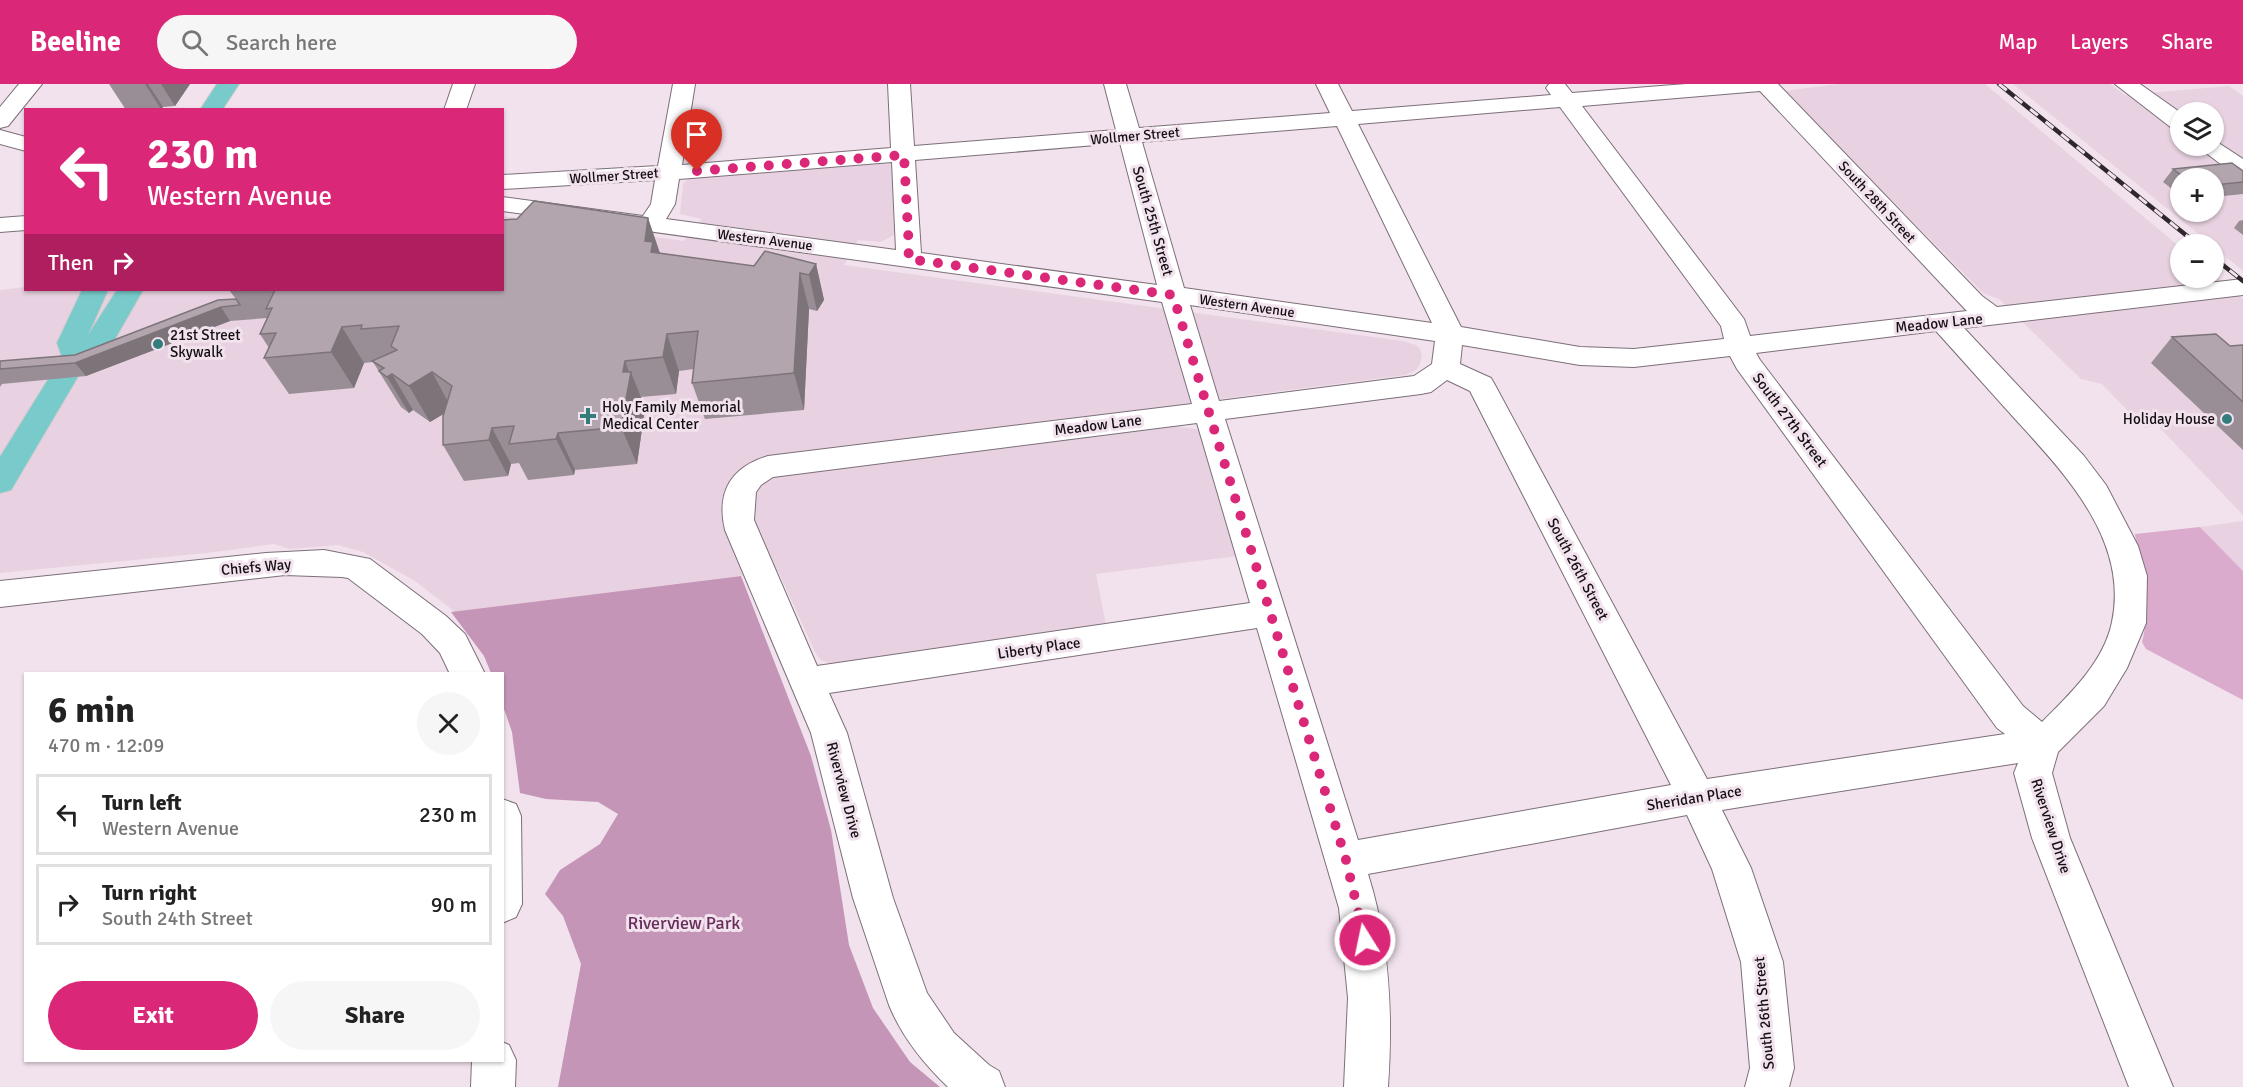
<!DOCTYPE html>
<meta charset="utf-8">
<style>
body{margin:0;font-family:Signika,sans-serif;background:#f6f6f6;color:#222;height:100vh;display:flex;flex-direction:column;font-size:22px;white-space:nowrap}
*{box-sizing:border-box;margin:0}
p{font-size:20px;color:#767676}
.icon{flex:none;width:33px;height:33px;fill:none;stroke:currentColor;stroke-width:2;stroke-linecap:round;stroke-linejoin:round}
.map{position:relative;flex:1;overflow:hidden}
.drawer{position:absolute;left:24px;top:588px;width:480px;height:390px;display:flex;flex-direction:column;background:#fff;border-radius:0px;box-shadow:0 2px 4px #0004}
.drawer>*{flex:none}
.top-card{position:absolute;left:24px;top:24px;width:480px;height:183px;border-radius:0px;box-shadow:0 2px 4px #0004;background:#db2777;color:#fff;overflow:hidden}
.buttons{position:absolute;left:2170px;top:18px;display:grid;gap:12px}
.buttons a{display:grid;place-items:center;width:54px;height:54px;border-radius:50%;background:#fff;box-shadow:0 2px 4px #0004;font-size:30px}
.pin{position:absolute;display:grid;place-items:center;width:51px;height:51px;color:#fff;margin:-62px -26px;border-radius:50% 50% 50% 0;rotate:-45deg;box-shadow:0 0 6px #0007}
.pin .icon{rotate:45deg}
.me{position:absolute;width:66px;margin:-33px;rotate:350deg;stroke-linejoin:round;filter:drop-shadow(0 0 4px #0008)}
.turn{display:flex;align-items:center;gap:21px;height:126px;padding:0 24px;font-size:27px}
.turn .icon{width:78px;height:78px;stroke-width:2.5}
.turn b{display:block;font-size:42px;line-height:51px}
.then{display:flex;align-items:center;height:57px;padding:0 24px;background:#0003;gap:12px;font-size:22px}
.round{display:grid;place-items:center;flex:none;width:63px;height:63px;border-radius:32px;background:#f6f6f6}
.summary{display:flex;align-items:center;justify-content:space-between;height:102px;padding:0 24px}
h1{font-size:36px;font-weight:700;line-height:45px}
.primary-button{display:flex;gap:12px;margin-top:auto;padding:12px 24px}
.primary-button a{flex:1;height:69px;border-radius:36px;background:#db2777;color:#fff;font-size:24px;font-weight:700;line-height:69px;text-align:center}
.primary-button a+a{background:#f6f6f6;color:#222}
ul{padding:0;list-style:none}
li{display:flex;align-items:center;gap:18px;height:81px;margin:0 12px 9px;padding:0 12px;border:3px solid #e0e0e0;border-radius:0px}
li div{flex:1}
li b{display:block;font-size:22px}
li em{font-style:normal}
header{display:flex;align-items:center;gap:36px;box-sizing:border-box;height:84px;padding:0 30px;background:#db2777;color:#fff}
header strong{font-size:28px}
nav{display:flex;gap:33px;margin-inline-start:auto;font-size:21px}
.search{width:420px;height:54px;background:#f6f6f6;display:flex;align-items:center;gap:15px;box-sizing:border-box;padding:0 21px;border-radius:33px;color:#767676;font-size:22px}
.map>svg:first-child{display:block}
</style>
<header>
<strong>Beeline</strong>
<div class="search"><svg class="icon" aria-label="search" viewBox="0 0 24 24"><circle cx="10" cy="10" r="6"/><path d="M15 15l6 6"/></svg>Search here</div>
<nav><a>Map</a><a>Layers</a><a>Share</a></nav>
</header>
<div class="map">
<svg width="2243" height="1003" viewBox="0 0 2243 1003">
<rect width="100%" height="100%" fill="#f1e2ed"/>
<path fill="#e8d2e1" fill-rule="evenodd" d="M1838,0H1985L2181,164V194H2214V191L2243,215V431L2158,342L2144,344L2102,300L2081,295L1999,215L1983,209L1784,7Z
M2013,0H2110L2125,11L2229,2L2243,12V76H2215L2243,98V187L2214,163V160H2211ZM2181,28H2214V62H2181ZM2181,94H2214V128H2181Z
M891,79L896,147L894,151L881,158L858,156L844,181L1403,257L1416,261L1420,265L1422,272L1420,280L1416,286L1405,291L1173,321L1180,343L1196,345L1201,348L1237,472L1096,490L1106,541L833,580L821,576L816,570L778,487L455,528L415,497L363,468L338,461L290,465L274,460L207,469L0,489V206L25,203L26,206H502L503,132L684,157L702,135L680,130L683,100L688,95Z
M2243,437V487L2200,443Z"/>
<path fill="#dbabcd" d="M2200,443L2243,487V616L2146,565L2142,558C2152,523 2139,485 2135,450Z"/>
<path fill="#c495b7" d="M741,492L811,672L831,746L849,861L873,924L910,978L940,1003H558L581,880L563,832L545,810L560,786L600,760L618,730L598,718L546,715L520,709L512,648L503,622L502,590L491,589L484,572L451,528Z"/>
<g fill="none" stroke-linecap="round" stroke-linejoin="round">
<g stroke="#7c6f79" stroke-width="2">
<path id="minor" d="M19,0H42L8,42L0,44V23Z
M453,0H475L466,26H444Z
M673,0H695L682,81L891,64L888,0H910L914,62L1116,46L1104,0H1126L1139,44L1330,29L1316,0H1338L1352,27L1551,11L1546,4L1549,0H1565L1572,9L1686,0H1778L1982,212L1997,223L2243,195V211L1964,244L2084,372L2106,401L2138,462L2147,492L2146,539L2127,584L2104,622L2058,668L2052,689L2070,754L2173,1003H2129L2032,754L2014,689L2018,679L1722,726L1751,784L1783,878L1794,984L1789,1003H1745L1750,984L1741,878L1712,785L1687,731L1368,790C1390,859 1393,931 1388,1003H1344L1348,914L1339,824L1257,544L829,609L847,649L893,814L927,909L954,949L989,981L999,987L1005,1003H948C923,979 902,953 889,921L853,814L811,649L725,446C716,408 731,383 768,372L1192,320L1162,218L502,127V113L643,132L651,120L655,96L502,105V91L658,82ZM1760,7L1964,224L1967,227L1750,252L1744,235L1582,22ZM1560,23L1721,242L1724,255L1634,265L1580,263L1461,243L1358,40ZM1337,42L1432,239L1184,204L1142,58ZM1120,59L1157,201L921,169L915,76ZM892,78L896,166L666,135L675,120L679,95ZM1190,221L1435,257L1432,280L1414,292L1219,317ZM1936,247C1963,277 1989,306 2016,336C2066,391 2129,457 2112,538C2104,578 2069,611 2042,638L2023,622L1760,276L1756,269ZM1462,261L1580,281L1634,283L1730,272L1737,285L1997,644L2005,650L1707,695L1495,301L1491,294L1460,280ZM1447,296L1470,307L1671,701L1358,756L1225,335L1421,310L1431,308ZM1197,339L1250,519L817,582L754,436L756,408L761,401L773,393Z
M2115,0H2140L2181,29V47L2173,45Z
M0,46L26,53V67L0,60Z
M2214,56L2243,75V93L2235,91L2197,62H2214Z
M26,132V146L0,148V134Z
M324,466L370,475L446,532L465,550L485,590H450L440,569L422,550L348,494L342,493L285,491L0,523V497L266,469Z
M502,715L516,720L521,732L522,820L516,833L502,839Z
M502,958L509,961L516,976L515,1003H471L472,976H502Z"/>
</g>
<g stroke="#cbcacb" stroke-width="2">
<path id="major" d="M217,0H239L222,26H200Z
M82,206H108L88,251L117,206H143L112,260L86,279L11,406L0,409V373L62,273L57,259Z"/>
</g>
<use href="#minor" fill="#fff" fill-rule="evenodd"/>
<use href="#major" fill="#79cbcb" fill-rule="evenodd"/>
<g stroke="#2e282c" stroke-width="4.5">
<path id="rail" d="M1999,0L2197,160
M2214,174L2243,197"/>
</g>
<use href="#rail" stroke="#f1e2ed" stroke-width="3" stroke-dasharray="10" stroke-linecap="butt"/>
</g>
<path fill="#9a8e96" d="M109,0H190L175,22L163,23L161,25L159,26H126Z
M2173,85L2243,87V110L2214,113V94H2181V112L2163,98Z
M648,134L660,169L754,182L816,180L824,216L817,227L809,225L804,326L705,335L692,299L694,285L679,287L676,310L641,313L645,324L637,380L575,386L574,391L528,396L519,379L511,380L508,392L464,397L443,361V330L430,338L413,326L409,329L401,323L373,278L364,279L354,304L289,310L264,274L269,264L260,250L267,234L230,237L86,292L2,300L0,303V277L75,271L236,215L229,206H502Z
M2243,136V151L2234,144L2239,137Z
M2172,253L2230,262L2243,261V366L2151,279Z"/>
<path fill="#7d747a" d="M145,0H148L163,23L161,25Z
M161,0H190L175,22Z
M648,134L660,170L665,194L645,157Z
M816,180L824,216L817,227L809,191Z
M800,189L809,225L804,326L794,289Z
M221,223L230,237L86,292L75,279Z
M342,243L364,279L354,304L331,268Z
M667,250L679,287L676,310L663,273Z
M625,277L630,291L631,288L645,324L637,380L621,343L623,288Z
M432,288L452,325L430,338L409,302Z
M392,290L413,326L409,329L387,293Z
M492,344L511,380L508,392L489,356Z
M558,349L575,386L574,391L556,355Z"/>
<path fill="#b3a5ae" stroke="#7d747a" stroke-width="1.5" d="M2232,79L2243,87V98L2214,101V94H2185L2173,85Z
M534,117L648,134L645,157L653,158L651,168L754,182L765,167L816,180L809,191L800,189L794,289L692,299L698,247L667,250L663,273L625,277L623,288H631L621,343L558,349L556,355L509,360L514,342L492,344L489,356L443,361V332L452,302L432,288L409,302L392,290L387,293L379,287L384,284L372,277L397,266L391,262L399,242L361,245L362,241L342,243L331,268L264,274L276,249L260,250L272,224L266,225L275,206H502V136L517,135Z
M236,215L240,221L221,223L75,279L0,285V277L75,271L218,216Z
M2216,250L2230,262L2243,261V318L2172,253Z"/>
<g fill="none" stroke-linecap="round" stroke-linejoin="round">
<path stroke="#db2777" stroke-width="10" stroke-dasharray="0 18" d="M697,87L904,71L909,166L908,175L1173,211L1346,776L1365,856"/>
</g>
<g fill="#347d7d" stroke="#f1e2ed" stroke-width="2">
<circle cx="158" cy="260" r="6"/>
<path d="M585 323h6v6h6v6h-6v6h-6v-6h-6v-6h6z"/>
<circle cx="2227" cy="335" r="6"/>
</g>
<g text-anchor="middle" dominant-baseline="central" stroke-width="6" stroke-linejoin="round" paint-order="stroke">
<g font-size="14" fill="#140f12" stroke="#f1e2ed">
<text transform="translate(1135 52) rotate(-5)">Wollmer Street</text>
<text transform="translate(614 92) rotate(-4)">Wollmer Street</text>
<text transform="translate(1877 118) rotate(47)">South 28th Street</text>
<text transform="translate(765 156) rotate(7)">Western Avenue</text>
<text transform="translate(1247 222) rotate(8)">Western Avenue</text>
</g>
<g font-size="15" fill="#140f12" stroke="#f1e2ed">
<text transform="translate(1153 137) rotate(74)">South 25th Street</text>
<text transform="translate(1939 239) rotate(-6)">Meadow Lane</text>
<text transform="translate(1790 336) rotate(53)">South 27th Street</text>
<text transform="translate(1098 341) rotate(-7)">Meadow Lane</text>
<text transform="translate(256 483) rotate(-5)">Chiefs Way</text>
<text transform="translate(1578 485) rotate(62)">South 26th Street</text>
<text transform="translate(1039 564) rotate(-8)">Liberty Place</text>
<text transform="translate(844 706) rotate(75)">Riverview Drive</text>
<text transform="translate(1694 714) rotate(-9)">Sheridan Place</text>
<text transform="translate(2051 742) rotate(72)">Riverview Drive</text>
<text transform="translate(1764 929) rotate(-95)">South 26th Street</text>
</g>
<g font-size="15" fill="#140f12" stroke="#f1e2ed" text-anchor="start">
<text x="170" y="251">21st Street<tspan x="170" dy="17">Skywalk</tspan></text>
<text x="602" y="323">Holy Family Memorial<tspan x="602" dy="17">Medical Center</tspan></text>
<text x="2215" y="335" text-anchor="end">Holiday House</text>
</g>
<g font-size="18" fill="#672d5a" stroke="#f1e2ed">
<text x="684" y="839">Riverview Park</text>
</g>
</g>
</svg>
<div class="buttons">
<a><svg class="icon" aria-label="layers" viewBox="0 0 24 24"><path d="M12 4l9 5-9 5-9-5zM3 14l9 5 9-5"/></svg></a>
<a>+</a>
<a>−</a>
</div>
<div class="pin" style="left:697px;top:87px;background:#d93025"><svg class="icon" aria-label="arrive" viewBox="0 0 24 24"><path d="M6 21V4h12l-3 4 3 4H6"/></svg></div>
<svg class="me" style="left:1365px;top:856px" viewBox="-20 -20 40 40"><circle r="17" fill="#db2777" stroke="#fff" stroke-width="3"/><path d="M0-11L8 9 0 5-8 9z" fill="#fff"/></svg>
<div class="top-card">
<div class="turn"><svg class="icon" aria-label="left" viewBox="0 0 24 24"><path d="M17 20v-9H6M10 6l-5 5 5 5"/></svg><div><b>230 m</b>Western Avenue</div></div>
<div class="then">Then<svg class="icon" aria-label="right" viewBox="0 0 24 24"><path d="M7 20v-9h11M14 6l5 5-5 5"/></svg></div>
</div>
<section class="drawer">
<div class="summary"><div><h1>6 min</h1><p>470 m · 12:09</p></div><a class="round"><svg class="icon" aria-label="close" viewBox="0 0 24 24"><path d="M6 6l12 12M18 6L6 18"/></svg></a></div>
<ul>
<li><svg class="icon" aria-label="left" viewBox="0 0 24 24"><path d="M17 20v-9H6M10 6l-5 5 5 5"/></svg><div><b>Turn left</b><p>Western Avenue</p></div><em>230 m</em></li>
<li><svg class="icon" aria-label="right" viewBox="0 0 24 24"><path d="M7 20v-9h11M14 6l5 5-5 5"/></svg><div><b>Turn right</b><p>South 24th Street</p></div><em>90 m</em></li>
</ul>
<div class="primary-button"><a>Exit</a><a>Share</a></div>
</section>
</div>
